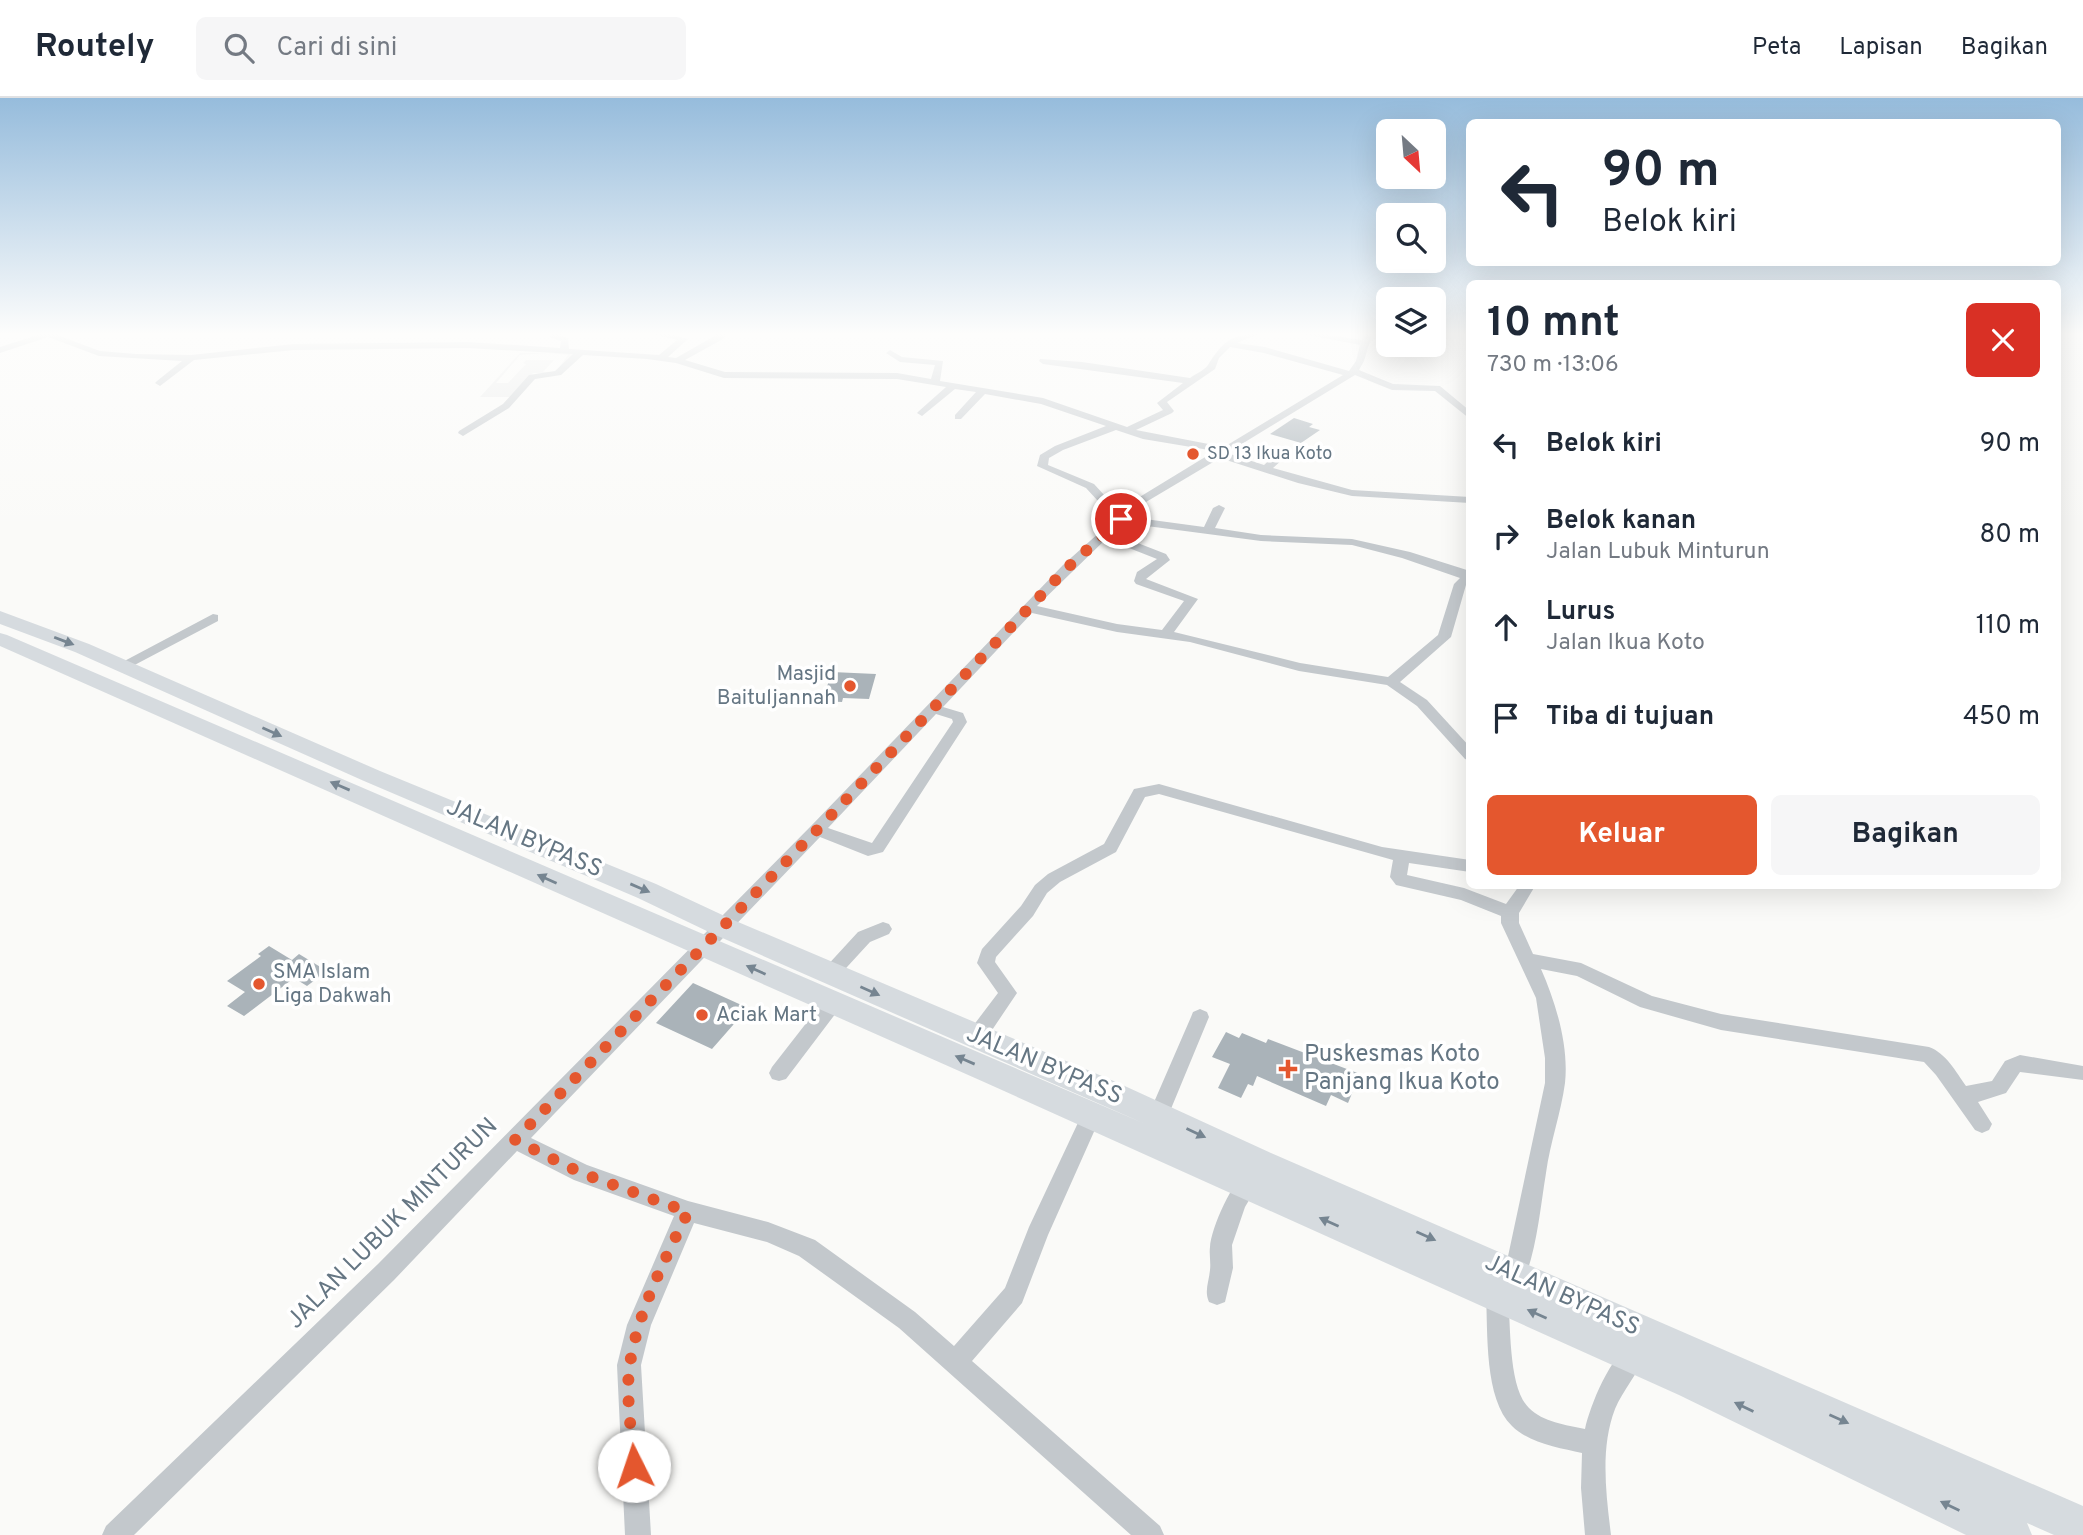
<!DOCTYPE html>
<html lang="id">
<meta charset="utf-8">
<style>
body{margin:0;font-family:Overpass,sans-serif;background:#f6f6f7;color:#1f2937;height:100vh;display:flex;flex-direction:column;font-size:26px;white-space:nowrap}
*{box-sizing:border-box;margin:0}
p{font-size:23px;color:#747a83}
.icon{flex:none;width:38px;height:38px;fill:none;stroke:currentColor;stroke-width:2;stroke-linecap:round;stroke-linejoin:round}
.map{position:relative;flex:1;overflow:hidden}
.details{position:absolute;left:1466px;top:182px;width:595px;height:609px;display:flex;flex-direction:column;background:#fff;border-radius:10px;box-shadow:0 7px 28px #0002}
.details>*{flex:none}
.guide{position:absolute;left:1466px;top:21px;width:595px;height:147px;border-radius:10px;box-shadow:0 7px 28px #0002;background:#fff;color:#1f2937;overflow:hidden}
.needle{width:46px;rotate:154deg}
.controls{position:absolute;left:1376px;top:21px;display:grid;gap:14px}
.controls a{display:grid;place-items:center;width:70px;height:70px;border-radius:10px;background:#fff;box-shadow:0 7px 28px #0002;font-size:35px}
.pin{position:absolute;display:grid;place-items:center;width:60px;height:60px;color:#fff;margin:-30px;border:4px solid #fff;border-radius:50%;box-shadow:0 2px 7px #0007}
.me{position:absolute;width:77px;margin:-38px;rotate:356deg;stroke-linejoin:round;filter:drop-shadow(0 0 5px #0008)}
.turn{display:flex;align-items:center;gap:24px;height:147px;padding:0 21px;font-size:32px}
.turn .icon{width:91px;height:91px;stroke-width:2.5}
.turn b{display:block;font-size:49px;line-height:60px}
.round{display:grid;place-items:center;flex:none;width:74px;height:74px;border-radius:10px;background:#f6f6f7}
.summary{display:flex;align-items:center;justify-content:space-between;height:119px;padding:0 21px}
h1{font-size:42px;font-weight:700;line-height:52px}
.primary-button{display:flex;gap:14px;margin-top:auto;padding:14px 21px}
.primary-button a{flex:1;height:80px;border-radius:10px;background:#e4572e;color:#fff;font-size:28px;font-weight:700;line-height:80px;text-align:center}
.primary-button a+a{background:#f6f6f7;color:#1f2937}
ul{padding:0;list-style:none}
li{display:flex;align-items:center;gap:21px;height:91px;padding:0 21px}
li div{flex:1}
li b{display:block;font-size:26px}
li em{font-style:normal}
header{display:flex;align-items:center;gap:42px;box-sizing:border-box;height:98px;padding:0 35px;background:#fff;border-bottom:2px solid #e0e1e3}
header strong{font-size:33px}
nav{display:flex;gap:38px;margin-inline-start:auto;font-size:24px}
.search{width:490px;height:63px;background:#f6f6f7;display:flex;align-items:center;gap:18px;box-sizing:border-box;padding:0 24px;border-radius:10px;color:#747a83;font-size:26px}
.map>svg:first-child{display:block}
</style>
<header>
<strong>Routely</strong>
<div class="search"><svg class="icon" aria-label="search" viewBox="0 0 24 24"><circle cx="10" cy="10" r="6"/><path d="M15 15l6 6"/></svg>Cari di sini</div>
<nav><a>Peta</a><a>Lapisan</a><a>Bagikan</a></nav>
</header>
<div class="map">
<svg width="2083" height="1437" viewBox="0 0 2083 1437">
<rect width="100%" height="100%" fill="#fafaf8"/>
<path fill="#e8e9e9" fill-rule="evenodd" d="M520,255H575L558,275H533L513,299H480ZM548,255L568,257L555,275L543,274L554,262H526L523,265L526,266L508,285H496L520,257Z"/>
<path fill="#aab3b9" d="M1294,320L1313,326L1309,329L1320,332L1301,345L1270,336Z
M832,574L876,576L869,601L843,600L842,604L822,603Z
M269,848L292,862L299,856L327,873L307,888L294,880L244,918L227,908L245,894L227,883L261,858L258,856Z
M693,885L748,910L712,951L656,925Z
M1226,934L1239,940L1242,935L1266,945L1268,941L1360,976L1348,1005L1331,997L1326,1008L1257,978L1253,988L1248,986L1241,1000L1218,990L1230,966L1212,959Z"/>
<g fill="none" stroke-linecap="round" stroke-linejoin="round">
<path fill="#c3c8cc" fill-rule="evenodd" d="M41,236H54L100,253L136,256L191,257L294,246L468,244L560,250L561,243L549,239L553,236H562L560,238L568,240L569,251L659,257L677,242L655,236H670L688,241L668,259L676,260L718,236H726L723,241L685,262L725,274L897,275L931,281L935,267L900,264L886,255L890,252L902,259L943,263L940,283L1043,300L1127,329L1163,312L1157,305L1183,285L1043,266L1039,263L1040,261L1082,264L1190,280C1195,276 1205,272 1208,267C1222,245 1230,236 1258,236L1237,245L1265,249L1349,273L1356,263L1360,247L1303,236H1321L1362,242L1364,236H1372L1364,263L1359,272L1393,286L1440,288L1470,313V321L1435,293L1392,292L1355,277L1227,355L1264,367L1275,357H1283V361L1273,370L1352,392L1470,399V405L1352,398L1298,385L1220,360L1146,404L1130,419L1204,429L1213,410L1219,407L1225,410L1215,430L1261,437L1352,441L1410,454L1470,473V483L1466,487L1451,539L1400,584L1427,602L1470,649V663L1465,661L1417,608L1387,587L1299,573L1190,544L1117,534L1032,515L943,609L963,615L967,624L883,754L868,758L820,739L531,1040L587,1067L688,1103L768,1124L815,1142L915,1214L954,1248L1005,1190L1029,1129L1084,1012L1091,1009L1098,1012L1101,1018L1048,1137L1022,1205L972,1263L1160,1428L1164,1437H1131L899,1230L799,1158L767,1144L694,1125L651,1227L641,1267L651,1437H625L617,1267L627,1227L674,1118L574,1082L517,1053L394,1182L134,1437H102L106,1428L378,1166L811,728L1063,467L1118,418L1109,415L1086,390L1037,368L1040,357L1055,348L1106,328L1041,306L985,296L961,321H955V317L976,294L955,291L922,318L917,315L919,313L946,289L897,281L724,280L676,265L647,261L583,257L561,277L535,281L509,310L463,338L458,335L459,333L503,306L529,277L555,273L573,256L468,250L294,252L194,262L160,288L155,285L157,283L182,263L99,258L48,239L0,255V249ZM1230,249L1264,255L1343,277L1224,349L1136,332L1172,315L1174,313L1167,304L1215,271L1219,260ZM1116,332L1143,341L1215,353L1138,400L1124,412L1117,411L1094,386L1048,367L1049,360L1063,352ZM1124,425L1261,443L1352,447L1402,460L1460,480L1454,486L1438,537L1388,579L1300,565L1174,534L1198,501L1146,481L1170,462L1166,456L1112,435ZM1106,441L1157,461L1137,474L1134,483L1136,486L1184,503L1162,532L1117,526L1037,508ZM936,616L952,621L953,624L872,745L828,730Z
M213,516L218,517V523L127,571H117L115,568Z
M1159,686L1382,749L1470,762V774L1409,765L1407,777L1464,790L1506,806L1519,788H1535L1519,815V825L1533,856L1581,865L1652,898L1721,916L1929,949C1946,955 1956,974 1966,988L1992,983L2005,963L2020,957L2083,968V982L2020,974L2006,995L1978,1004L1992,1026L1989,1032L1982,1035L1975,1032L1936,977L1924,964L1721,932L1640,909L1577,878L1541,871C1556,905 1569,948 1565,985C1561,1015 1550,1045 1546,1075C1540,1111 1537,1151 1523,1185L1515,1188L1507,1185L1504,1177L1545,985V960L1536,900L1501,825V818L1461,802L1396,787L1390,779L1393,762L1159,696L1145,699L1116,754L1060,784L1047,795L1033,818L996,859L995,864L1017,895L984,944L977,946L970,944L967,938L970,932L998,895L977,865L982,851L1021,808L1035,787L1048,776L1104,746L1134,691Z
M883,824L889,826L892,831L889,836L870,844L836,881L830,883L824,881L821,876L824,871L858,834Z
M832,899L839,901L841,906L839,911L786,981L779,983L772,981L769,975L772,969L825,901Z
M1200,911L1207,914L1209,919L1168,1018L1165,1024L1158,1027L1151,1024L1148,1018L1191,919L1193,914Z
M1250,1072L1257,1075L1261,1082L1245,1109L1232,1147L1233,1170L1225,1204L1217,1207L1209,1204C1204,1193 1209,1184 1210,1172C1211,1164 1209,1157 1210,1149C1211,1131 1233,1079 1250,1072Z
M1497,1187L1505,1190L1508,1198C1511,1227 1508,1290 1529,1310C1543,1324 1566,1327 1585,1331C1590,1308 1611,1255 1633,1246L1641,1250L1645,1258C1637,1277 1623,1292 1615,1311C1600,1350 1606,1396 1611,1437H1585L1581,1390L1582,1355C1559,1350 1529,1345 1512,1328C1484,1301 1488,1234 1486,1198L1489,1190Z"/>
<path fill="#d6dbdf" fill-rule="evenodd" d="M0,513L89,546L380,673L656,786L731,821L1116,984L1271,1055L2083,1408V1437H2054L2027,1425L2032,1437H1966L1679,1297L984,984L0,548V535L7,537L1143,1025L711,835L638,800L364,683L75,554L0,526Z"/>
</g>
<defs><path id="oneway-solid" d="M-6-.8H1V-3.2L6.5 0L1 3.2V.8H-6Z" transform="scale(1.75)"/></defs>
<g fill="#768591">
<use href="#oneway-solid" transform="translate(64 543) rotate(21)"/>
<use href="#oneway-solid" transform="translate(272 634) rotate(24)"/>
<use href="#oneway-solid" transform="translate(340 688) rotate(-157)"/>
<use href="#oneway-solid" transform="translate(547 781) rotate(-156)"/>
<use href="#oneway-solid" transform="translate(640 790) rotate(23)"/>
<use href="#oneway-solid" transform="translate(756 872) rotate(-156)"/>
<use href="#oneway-solid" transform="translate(870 893) rotate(24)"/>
<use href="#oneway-solid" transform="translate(965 962) rotate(-157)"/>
<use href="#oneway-solid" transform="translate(1196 1035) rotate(25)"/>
<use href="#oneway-solid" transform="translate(1329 1124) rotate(-156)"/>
<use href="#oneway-solid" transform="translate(1426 1138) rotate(24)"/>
<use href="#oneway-solid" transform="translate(1537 1216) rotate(-156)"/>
<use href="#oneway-solid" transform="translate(1744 1309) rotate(-154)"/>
<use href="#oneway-solid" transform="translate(1839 1321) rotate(24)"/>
<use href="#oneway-solid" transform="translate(1950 1408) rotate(-154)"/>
</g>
<linearGradient id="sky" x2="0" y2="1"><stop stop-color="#96bcdc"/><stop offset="0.54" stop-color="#fdfdfc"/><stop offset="1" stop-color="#fdfdfc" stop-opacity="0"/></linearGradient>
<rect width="2083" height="437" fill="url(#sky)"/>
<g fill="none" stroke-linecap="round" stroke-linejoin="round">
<path stroke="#e4572e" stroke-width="12" stroke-dasharray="0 21.6" d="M634,1368C632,1336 625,1295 630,1265C639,1211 665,1161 688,1114L581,1075L515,1042L817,732L1067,470L1121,421"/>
</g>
<g fill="#e4572e" stroke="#fff" stroke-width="2.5">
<circle cx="1193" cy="356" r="7"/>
<circle cx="850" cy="588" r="7"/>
<circle cx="259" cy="886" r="7"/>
<circle cx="702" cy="917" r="7"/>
<path d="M1284.5 960.5h7v7h7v7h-7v7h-7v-7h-7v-7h7z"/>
</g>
<g text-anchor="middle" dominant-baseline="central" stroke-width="7" stroke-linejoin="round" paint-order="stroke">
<g font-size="18" fill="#657683" stroke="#fff" text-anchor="start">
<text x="1207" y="356">SD 13 Ikua Koto</text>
</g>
<g font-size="21" fill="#657683" stroke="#fff" text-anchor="start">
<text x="836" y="576" text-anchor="end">Masjid<tspan x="836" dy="24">Baituljannah</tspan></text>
<text x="273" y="874">SMA Islam<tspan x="273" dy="24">Liga Dakwah</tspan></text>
<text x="716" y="917">Aciak Mart</text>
</g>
<g font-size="24" fill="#657683" stroke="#fff">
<text transform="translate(524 741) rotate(23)">JALAN BYPASS</text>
<text transform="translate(1044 968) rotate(23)">JALAN BYPASS</text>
<text transform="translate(393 1126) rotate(-45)">JALAN LUBUK MINTURUN</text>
<text transform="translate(1562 1198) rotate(24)">JALAN BYPASS</text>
</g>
<g font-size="24" fill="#657683" stroke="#fff" text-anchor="start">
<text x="1304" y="957">Puskesmas Koto<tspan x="1304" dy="28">Panjang Ikua Koto</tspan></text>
</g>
</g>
</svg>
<div class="controls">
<a><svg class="needle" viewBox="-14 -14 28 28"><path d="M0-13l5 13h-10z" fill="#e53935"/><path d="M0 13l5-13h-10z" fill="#747a83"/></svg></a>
<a><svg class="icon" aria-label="search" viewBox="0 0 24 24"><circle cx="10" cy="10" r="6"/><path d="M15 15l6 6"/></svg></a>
<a><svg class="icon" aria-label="layers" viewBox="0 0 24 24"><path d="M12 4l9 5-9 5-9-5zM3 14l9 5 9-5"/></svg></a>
</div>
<div class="pin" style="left:1121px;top:421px;background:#d93025"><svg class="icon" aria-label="arrive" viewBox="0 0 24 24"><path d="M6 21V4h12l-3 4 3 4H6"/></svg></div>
<svg class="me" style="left:634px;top:1368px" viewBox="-20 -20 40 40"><circle r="19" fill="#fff"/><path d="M0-13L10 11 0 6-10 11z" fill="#e4572e"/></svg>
<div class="guide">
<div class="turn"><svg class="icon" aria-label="left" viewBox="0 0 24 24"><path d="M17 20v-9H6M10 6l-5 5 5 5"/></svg><div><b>90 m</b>Belok kiri</div></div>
</div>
<section class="details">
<div class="summary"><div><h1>10 mnt</h1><p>730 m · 13:06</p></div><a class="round" style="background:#d93025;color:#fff"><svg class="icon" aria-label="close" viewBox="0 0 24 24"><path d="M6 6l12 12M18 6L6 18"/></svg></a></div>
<ul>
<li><svg class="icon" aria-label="left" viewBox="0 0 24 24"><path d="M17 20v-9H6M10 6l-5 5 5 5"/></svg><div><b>Belok kiri</b></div><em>90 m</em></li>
<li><svg class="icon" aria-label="right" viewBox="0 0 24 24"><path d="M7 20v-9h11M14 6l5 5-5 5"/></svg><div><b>Belok kanan</b><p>Jalan Lubuk Minturun</p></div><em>80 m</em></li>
<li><svg class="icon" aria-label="ahead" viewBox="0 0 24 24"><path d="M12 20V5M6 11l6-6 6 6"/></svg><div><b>Lurus</b><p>Jalan Ikua Koto</p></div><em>110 m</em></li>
<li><svg class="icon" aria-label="arrive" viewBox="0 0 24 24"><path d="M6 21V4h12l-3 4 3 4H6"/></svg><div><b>Tiba di tujuan</b></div><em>450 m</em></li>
</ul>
<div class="primary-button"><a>Keluar</a><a>Bagikan</a></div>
</section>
</div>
